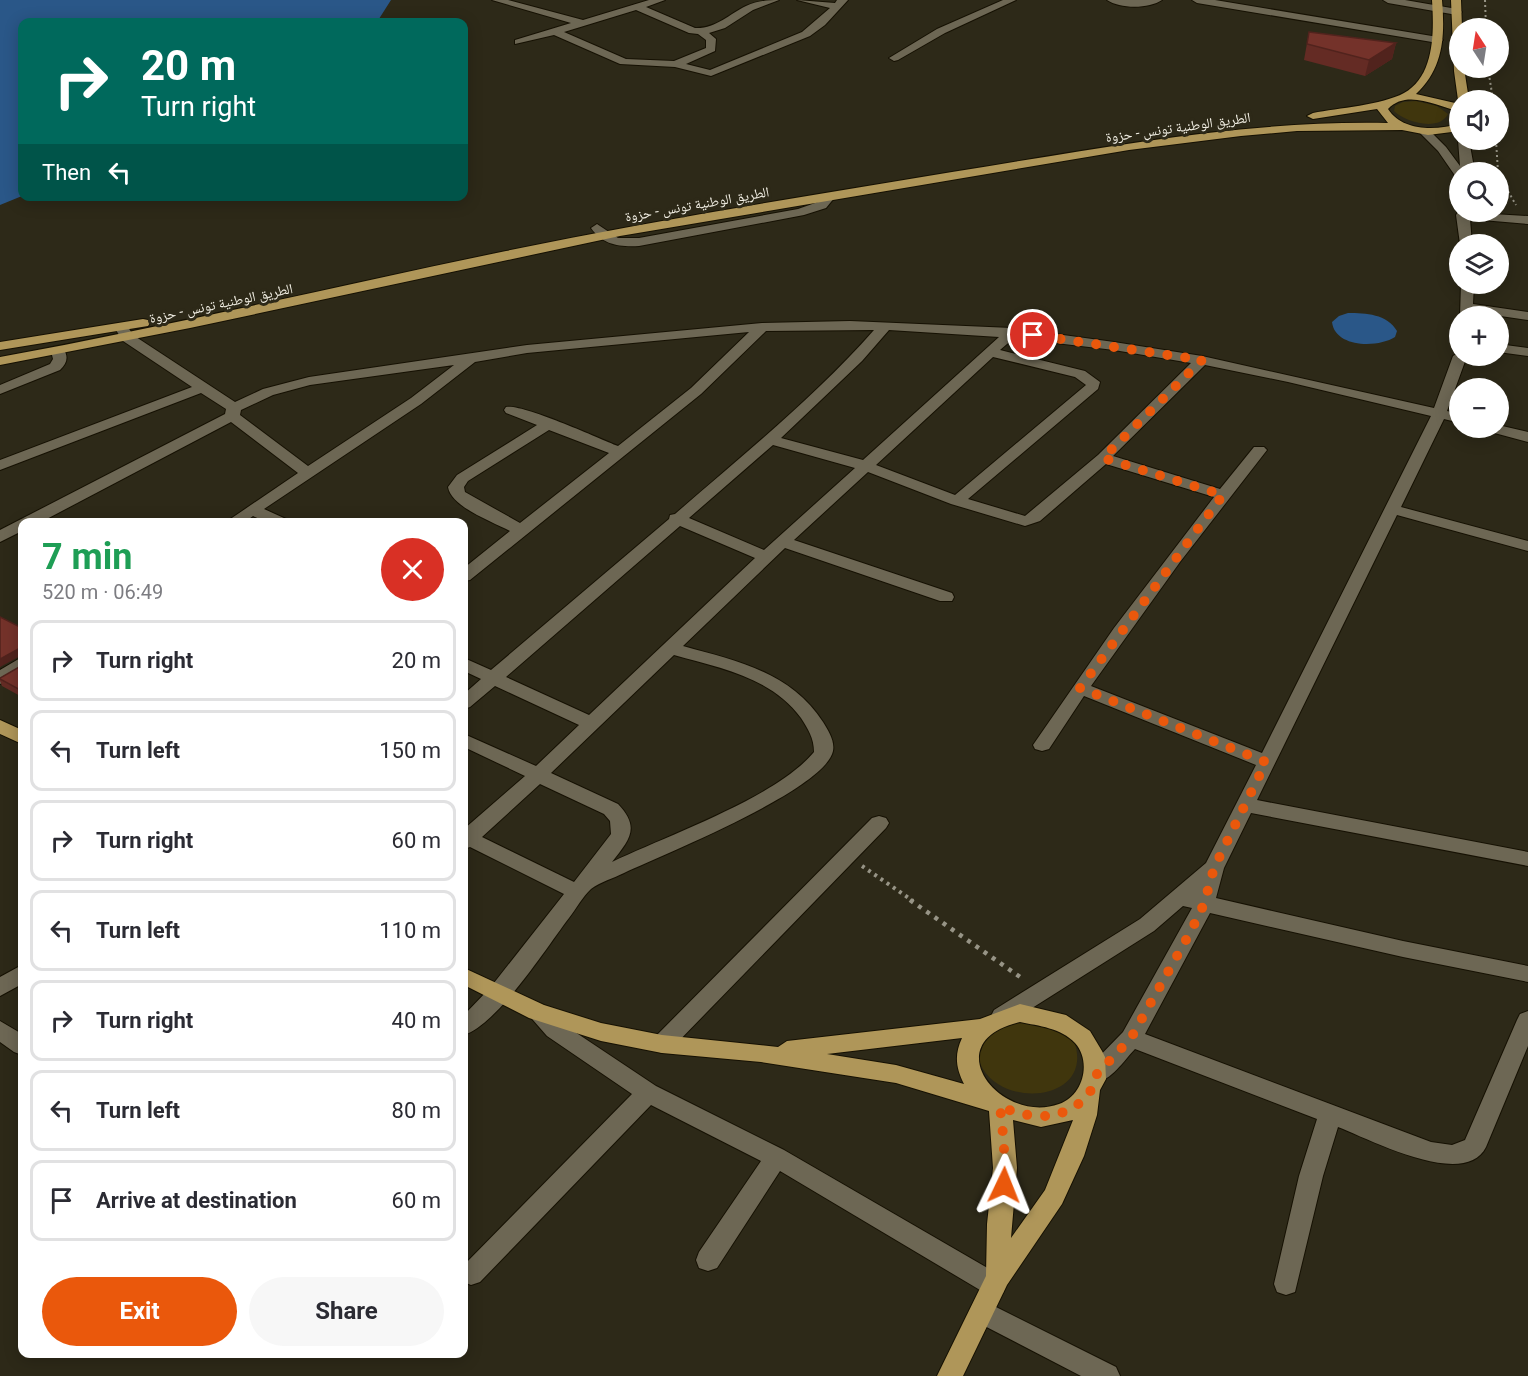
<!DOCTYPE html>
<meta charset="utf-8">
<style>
body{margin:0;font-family:Roboto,"Noto Naskh Arabic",sans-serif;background:#f7f7f7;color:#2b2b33;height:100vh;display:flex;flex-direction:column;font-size:22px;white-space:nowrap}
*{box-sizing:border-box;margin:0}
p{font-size:20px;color:#7c7c81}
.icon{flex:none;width:33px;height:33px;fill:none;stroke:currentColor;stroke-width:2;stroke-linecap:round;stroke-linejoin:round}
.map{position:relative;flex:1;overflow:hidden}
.sheet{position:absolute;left:18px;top:518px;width:450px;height:840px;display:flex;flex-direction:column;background:#fff;border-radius:12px;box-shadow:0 3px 15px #0003}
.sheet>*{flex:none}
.top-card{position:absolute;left:18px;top:18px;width:450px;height:183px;border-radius:12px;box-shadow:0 3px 15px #0003;background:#00695c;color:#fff;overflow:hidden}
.needle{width:39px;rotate:348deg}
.fabs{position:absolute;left:1449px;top:18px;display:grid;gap:12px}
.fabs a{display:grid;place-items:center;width:60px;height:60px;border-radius:50%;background:#fff;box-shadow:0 3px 15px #0003;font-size:30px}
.pin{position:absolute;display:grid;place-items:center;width:51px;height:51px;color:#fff;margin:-26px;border:3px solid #fff;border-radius:50%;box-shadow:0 2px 6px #0007}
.me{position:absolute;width:66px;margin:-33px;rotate:2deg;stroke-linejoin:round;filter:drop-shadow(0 0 4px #0008)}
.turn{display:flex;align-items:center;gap:21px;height:126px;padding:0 24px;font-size:27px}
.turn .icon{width:78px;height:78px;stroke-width:2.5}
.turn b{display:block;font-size:42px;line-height:51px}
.then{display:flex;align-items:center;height:57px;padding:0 24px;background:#0003;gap:12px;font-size:22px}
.round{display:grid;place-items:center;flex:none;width:63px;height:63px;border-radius:32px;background:#f7f7f7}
.head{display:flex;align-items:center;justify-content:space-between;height:102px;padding:0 24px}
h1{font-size:36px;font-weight:700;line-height:45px;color:#1e9e55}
.cta{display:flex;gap:12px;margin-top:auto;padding:12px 24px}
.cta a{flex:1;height:69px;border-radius:36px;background:#ea580c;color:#fff;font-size:24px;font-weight:700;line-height:69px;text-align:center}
.cta a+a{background:#f7f7f7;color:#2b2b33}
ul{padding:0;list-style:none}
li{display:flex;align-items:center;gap:18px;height:81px;margin:0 12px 9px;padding:0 12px;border:3px solid #e1e1e2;border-radius:12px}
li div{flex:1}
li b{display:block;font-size:22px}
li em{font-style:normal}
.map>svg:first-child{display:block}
</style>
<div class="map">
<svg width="1528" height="1376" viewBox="0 0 1528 1376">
<rect width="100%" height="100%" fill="#2d2918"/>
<path fill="#40360d" d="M1416,101L1437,106L1448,114C1439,132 1405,122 1394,111L1395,106L1403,102Z
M1043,1017L1074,1041C1095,1099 1008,1110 983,1069C980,1064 978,1057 976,1052L989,1023Z"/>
<path fill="#2a5788" d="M0,0H391L377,22H22V196L0,205Z
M1348,313C1366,313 1387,314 1397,331L1395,337C1378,348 1335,348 1332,322L1339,316Z"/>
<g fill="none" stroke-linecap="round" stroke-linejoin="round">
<g stroke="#161103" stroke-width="2">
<path id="minor" d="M492,0H508L583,20L649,0H665L646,7L695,28C716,29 729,14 746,6C757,1 767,0 779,0L753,10L725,28L709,33L716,39L715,51L686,64L710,70L802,32L830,8L797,0L835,3L837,0H848L825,25L810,36L711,76L675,67L620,64L554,35L515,44V40L571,23ZM636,10L689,33L698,34L706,40V48L674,61L626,59L564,32Z
M1003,0H1016L945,33L898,60L894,61L889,58L937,29Z
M1107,0H1162C1149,9 1120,9 1107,0Z
M1192,0H1215L1438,37L1443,40L1438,43L1197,3Z
M1383,0H1405L1457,9L1462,12L1457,15L1388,3Z
M1424,128L1428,129L1446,147L1460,166L1458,140L1460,138L1469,140L1473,162L1470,172H1460V177H1456L1438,151L1418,131Z
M829,193L835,197L826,208L804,215L639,246C619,247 603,245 591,228L597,224L618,238H639L798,209L818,202L825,194Z
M1460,209V212L1528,216V224L1470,219L1472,244H1460L1456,215Z
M1461,284H1474L1473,304L1528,312V320L1473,312L1472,316H1460Z
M850,321L1012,328L1114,342L1202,356L1434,408L1453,356L1460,352V356H1467L1447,411L1460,414V423L1444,419L1401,507L1528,541V551L1397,515L1257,800L1528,852V866L1251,813L1224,868L1216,898L1403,941L1528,966V982L1403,957L1210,913L1145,1034L1431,1142L1452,1145L1465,1140L1517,1020L1520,1014L1528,1011V1046L1486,1147C1465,1190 1369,1139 1338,1127L1323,1176L1295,1292L1286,1295L1277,1292L1274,1284L1299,1176L1317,1119L1135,1049C1123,1061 1108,1087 1089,1081L1086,1074L1089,1067L1123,1032L1192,908L1183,906L1154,931L1010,1022L1002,1025L994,1022L991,1016L994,1010L1140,919L1206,863L1256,765L1084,696L1049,749L1042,751L1035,749L1033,745L1114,628L1214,497L1106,464L1040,521L1025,526L951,504L868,472L794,540L952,593L954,597L952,601H940L785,548L683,646C737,661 791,672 823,722C828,730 835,741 833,751C825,790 662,855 624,873C614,878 600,882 591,889C583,896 576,909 569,918C546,948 498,1024 464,1035V1015L490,988L564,894L470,847L464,849V829L525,776L464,747V734L536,766L579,725L495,686L470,707L464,709V694L481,679L464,671V658L491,670L669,519L670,515L675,514C743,455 815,397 874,330L766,331L701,394L470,580L464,581V568L510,531C493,522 451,507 448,487L457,475L537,425L506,413L504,410L506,407C521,403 598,438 618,446L691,388L749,332L527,353L475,362L421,404L264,509L286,519L288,522H266L253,516L245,522H226L298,473L231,422L41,522H22V531L0,542V530L225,414L226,409L201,393L0,470V460L192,387L123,341L114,327L116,324H126L133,335L235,402L263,389L309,377L527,345L762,323ZM889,330L999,337L863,460L781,438L862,361ZM1014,338L1114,350L1191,363L1098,455L1025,516L968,499L1098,389L1100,382L1085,371L1000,350ZM993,357L1075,377L1086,385L955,495L876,465ZM454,365L411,398L308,466L240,415L241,410L273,395L310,385ZM1205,365L1288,382L1431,416L1262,753L1091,686L1180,562L1267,450L1264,447H1254L1220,489L1113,456ZM549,430L609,453L520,523L465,492L464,487L468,481ZM773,445L855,468L764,550L689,518ZM680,526L755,558L589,715L506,677ZM674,655C720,668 771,677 801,718C808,729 814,738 814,752C776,798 668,835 612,862C629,840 641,828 618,804L551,773ZM540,784L604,814L610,821L611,834L574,882L482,837Z
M1498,344L1528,348V356L1498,352Z
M58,347L63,348C69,357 67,363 60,370L0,394V385L50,364L53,359L51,351Z
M1498,425L1528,432V442L1487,431L1485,428H1498Z
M22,657V671L0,684V670Z
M879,816L886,818L889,823L886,828L670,1050L662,1053L654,1050L651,1044L654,1038L872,818Z
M22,965V984L0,996V977Z
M537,1003L545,1006L563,1024L656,1086L784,1150L1003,1277L1006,1285L1003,1293L994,1296L985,1293L780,1171L717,1268L708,1271L699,1268L696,1260L699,1252L761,1161L651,1105L480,1282L471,1285L464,1282V1265L632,1094L547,1036L526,1012L529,1006Z
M0,1021L22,1034V1055L14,1052L0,1042Z
M982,1300L1116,1367L1120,1376H1081L973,1320L969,1312L973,1304Z"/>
</g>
<g stroke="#161103" stroke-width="2">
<path id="major" d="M1432,0H1442C1445,35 1444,68 1416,94L1455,103L1460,105V112C1437,106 1407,89 1388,109C1403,132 1436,130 1460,124V131L1428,135L1402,130L1297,131L1241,136L1129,150L620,236L190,328L0,365V357C170,326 337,286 506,251C654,220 803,197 952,172C1097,149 1241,120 1388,123L1377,109L1313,119L1307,116L1313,113C1338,108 1382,105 1404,93C1435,76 1434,31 1432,0Z
M1451,0H1461L1462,28H1460V68H1464L1469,100H1458L1454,71Z
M143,319L148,320L150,323L148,326L0,350V342Z
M0,720L22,730V744L0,734Z
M464,968L544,1005L601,1023L662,1035L778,1047L787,1041L980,1019L1020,1004L1066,1015L1090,1031L1102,1051L1105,1057L1106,1079L1100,1090L1097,1115L1084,1156L1062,1204L1007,1285L963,1376H937L986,1276L987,1224L993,1168L989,1111L896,1083L761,1062L662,1053L601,1041L529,1018L464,985ZM1020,1022C1039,1026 1061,1028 1075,1043C1092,1062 1083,1096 1059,1104C1001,1125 934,1042 1020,1022ZM962,1038C954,1055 956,1068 964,1084L896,1065L827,1054ZM1013,1120L1041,1127L1073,1120L1045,1190L1011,1238L1017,1168Z"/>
</g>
<path stroke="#979486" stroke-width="2" stroke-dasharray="2 3" stroke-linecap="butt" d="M1485,0L1486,28
M1488,68L1493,100
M1496,140L1498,172
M1498,174L1516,205"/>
<path stroke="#979486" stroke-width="4" stroke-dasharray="3 4.5" stroke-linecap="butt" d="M862,866L913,901"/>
<path stroke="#979486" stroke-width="4.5" stroke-dasharray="4 6" stroke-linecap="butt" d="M910,900L1023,979"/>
<use href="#minor" fill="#6d6754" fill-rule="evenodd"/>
<use href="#major" fill="#af9659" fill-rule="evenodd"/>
</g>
<path fill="#642b24" d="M1309,32L1396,43L1392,59L1365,76L1304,60Z
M22,628V697L2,686L0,681V678L21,666L20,656Z"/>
<path fill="#51231d" d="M1396,43L1392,59L1365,76L1369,60Z
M20,648L22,655L0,667V659Z"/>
<path fill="#74322a" stroke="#51231d" stroke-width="1.5" d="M1309,32L1396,43L1369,60L1307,44Z
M0,617L22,628V691L0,679V678L21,666L20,648L0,659Z"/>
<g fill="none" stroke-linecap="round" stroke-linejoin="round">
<path stroke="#ea580c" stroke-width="10" stroke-dasharray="0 18" d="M1004,1185V1144L1000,1106L1016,1113L1034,1116H1051L1067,1111L1080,1103L1090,1092L1097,1074L1131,1038L1191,931L1204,904L1214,868L1266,762L1080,688L1223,495L1103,458L1202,360L1033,335"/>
</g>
<g text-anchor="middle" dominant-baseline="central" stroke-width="6" stroke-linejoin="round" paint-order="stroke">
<g font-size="14" fill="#f3f0e5" stroke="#2d2918">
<text transform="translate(1178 127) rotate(-8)">الطريق الوطنية تونس - حزوة</text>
<text transform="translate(697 204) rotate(-10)">الطريق الوطنية تونس - حزوة</text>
<text transform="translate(221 303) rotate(-12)">الطريق الوطنية تونس - حزوة</text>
</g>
</g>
</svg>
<div class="fabs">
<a><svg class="needle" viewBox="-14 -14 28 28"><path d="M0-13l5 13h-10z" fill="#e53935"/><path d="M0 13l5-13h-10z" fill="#7c7c81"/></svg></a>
<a><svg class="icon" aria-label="sound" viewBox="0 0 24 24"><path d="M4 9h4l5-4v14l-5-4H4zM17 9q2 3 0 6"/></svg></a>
<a><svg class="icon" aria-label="search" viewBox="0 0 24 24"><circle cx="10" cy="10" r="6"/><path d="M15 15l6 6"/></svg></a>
<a><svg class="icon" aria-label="layers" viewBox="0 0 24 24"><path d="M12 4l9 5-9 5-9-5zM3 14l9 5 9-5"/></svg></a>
<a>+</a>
<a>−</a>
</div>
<div class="pin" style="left:1033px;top:335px;background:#d93025"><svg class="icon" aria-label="arrive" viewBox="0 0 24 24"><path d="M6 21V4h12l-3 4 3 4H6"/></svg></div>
<svg class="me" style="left:1004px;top:1185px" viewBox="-20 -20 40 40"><path d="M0-17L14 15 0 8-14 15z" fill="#ea580c" stroke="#fff" stroke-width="4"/></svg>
<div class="top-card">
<div class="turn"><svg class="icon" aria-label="right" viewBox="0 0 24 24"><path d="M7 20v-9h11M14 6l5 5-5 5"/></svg><div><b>20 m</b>Turn right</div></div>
<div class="then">Then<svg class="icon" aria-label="left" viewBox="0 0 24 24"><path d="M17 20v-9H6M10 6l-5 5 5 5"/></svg></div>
</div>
<section class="sheet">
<div class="head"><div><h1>7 min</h1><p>520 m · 06:49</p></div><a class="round" style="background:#d93025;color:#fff"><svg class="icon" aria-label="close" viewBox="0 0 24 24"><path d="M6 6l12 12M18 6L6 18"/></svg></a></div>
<ul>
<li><svg class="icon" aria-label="right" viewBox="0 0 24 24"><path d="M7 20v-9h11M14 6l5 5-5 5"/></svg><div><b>Turn right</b></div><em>20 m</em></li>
<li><svg class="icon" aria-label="left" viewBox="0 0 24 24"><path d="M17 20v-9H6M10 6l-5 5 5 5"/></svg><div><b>Turn left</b></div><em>150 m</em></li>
<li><svg class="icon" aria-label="right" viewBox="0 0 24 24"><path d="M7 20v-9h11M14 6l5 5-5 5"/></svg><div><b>Turn right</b></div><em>60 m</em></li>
<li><svg class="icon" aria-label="left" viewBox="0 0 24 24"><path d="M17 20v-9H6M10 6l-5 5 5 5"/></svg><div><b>Turn left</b></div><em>110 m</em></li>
<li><svg class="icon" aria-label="right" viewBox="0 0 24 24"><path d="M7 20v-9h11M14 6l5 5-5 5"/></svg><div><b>Turn right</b></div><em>40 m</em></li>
<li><svg class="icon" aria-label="left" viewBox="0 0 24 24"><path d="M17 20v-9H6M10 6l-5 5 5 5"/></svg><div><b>Turn left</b></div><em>80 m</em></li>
<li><svg class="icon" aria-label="arrive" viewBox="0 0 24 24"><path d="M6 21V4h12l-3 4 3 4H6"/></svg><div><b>Arrive at destination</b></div><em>60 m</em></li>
</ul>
<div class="cta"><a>Exit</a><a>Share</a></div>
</section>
</div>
